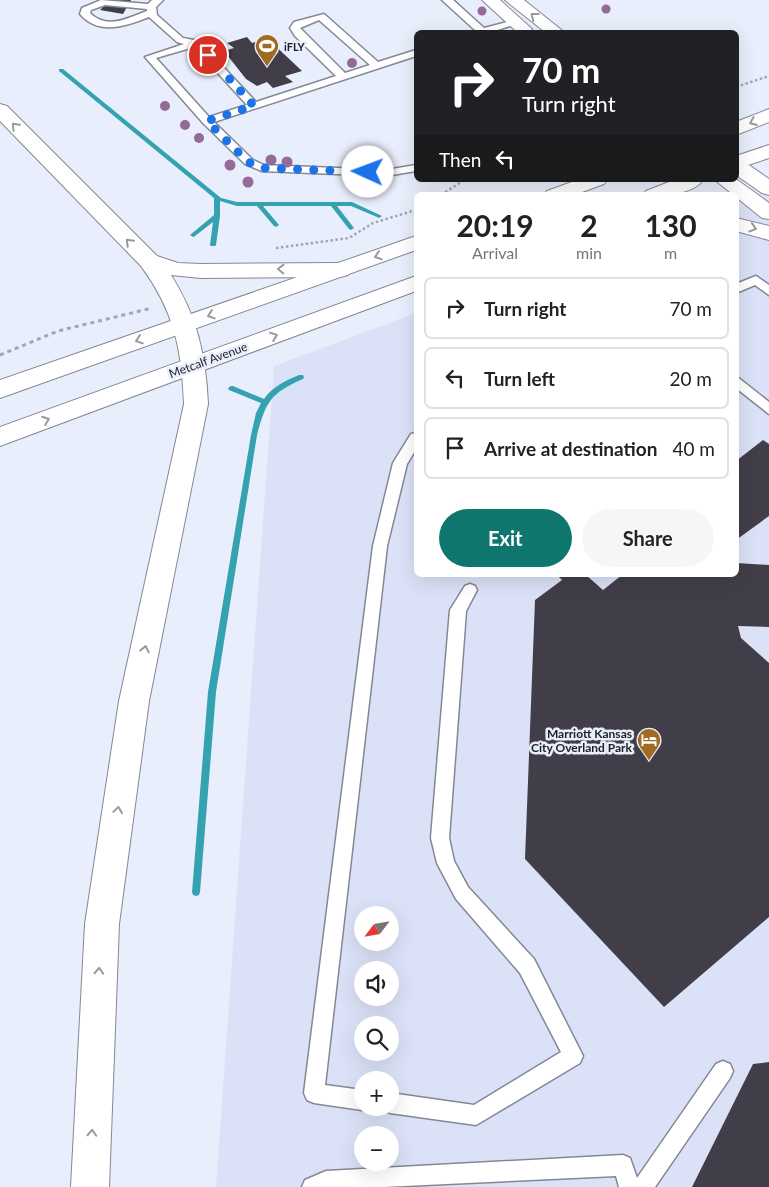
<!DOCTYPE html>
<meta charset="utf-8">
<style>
body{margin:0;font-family:Lato,sans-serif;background:#f6f6f6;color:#222;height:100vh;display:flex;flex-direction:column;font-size:19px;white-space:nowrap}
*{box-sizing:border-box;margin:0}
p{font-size:16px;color:#767676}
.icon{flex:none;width:28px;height:28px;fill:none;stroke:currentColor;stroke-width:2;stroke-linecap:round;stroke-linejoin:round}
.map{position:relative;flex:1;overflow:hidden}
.sheet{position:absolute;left:414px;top:192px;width:325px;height:385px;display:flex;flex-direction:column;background:#fff;border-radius:8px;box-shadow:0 5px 20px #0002}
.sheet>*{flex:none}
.top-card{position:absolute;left:414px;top:30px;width:325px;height:152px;border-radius:8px;box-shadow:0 5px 20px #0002;background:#202124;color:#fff;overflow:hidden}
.needle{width:32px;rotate:239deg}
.fabs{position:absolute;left:354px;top:906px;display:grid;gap:10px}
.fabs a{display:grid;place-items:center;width:45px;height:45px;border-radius:50%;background:#fff;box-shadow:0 5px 20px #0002;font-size:25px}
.pin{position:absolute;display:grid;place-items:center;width:42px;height:42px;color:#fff;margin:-21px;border:2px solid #fff;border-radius:50%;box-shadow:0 1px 5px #0007}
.me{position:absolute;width:55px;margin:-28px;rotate:272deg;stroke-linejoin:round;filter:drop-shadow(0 0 4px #0008)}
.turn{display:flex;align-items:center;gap:18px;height:105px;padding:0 25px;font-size:22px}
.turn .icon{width:65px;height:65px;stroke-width:2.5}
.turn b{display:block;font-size:35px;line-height:42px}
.then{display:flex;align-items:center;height:48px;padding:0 25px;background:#0003;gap:10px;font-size:19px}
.eta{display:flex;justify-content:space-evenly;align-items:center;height:85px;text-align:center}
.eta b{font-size:30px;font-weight:700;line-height:35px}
.action{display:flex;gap:10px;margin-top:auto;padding:10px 25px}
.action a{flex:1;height:58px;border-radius:30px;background:#0f766e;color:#fff;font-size:20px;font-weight:700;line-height:58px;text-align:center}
.action a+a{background:#f6f6f6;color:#222}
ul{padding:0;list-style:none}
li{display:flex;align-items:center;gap:15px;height:62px;margin:0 10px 8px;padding:0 15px;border:2px solid #e0e0e0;border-radius:8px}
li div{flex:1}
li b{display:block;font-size:19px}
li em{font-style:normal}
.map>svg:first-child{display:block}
</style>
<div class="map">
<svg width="769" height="1187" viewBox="0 0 769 1187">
<rect width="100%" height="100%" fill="#e9eefc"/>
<path fill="#dbe2f7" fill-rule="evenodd" d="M769,180V1187H216L274,366L416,313V575H736V195H730ZM362,915H390V942H362ZM362,970H390V998H362ZM362,1025H390V1052H362ZM362,1080H390V1108H362ZM362,1135H390V1162H362Z"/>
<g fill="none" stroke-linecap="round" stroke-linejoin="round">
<path fill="#34a2b0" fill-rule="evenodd" d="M59,69H63L221,198L237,202H352L382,216L379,218L377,217L351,206H337L354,228L351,230L349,229L331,206H263L279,225L276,227L274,226L257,206H237L220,201V216L216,245L215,246H211L210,245L213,222L195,236L193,237L190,235L214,215V198L59,71Z
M299,375H303L304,377L303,379C271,393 266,401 257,435L216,692L200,892L199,895L196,896L193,895L192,892L208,692L251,435L256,413L261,403L229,390L228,388L231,386H233L264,399C272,387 285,381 299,375Z"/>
</g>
<path fill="#423e49" d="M110,0H131L123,14L100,10Z
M247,37L252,43L267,38L302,71L285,76L293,82L273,88L267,82L257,86L246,79L224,51L234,48L227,43Z
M763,440L769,444V516L736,540V461Z
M736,563L769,565V627L738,626L741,638L769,663V917L664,1007L525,859L535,600L562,580L557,575H586L603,590L622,575H736Z
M769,1062V1187H692L753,1064Z"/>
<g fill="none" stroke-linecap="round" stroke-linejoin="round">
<g stroke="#848894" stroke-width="3">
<path id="service" d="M101,0L148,4L152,0H163L156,7L157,15L183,38L199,41L256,102L336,76L295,36L290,28L294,22L324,14L378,62L416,50V56L214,122L253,160L264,165L386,170L416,165V171L386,176L262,171L245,164L203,123L145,57L184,44L177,42L149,17C126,26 99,36 80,14L82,8ZM105,5L147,9V11C128,18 107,30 90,13L91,10ZM319,20L370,65L345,73L300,28ZM194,47L247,105L209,117L156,58Z
M442,0H453L484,28L515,20L520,23L491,32H477Z
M756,276L769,285V295L755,285L736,293V284Z
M736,376L769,402V414L736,388Z
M416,433V449L407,464L387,546L325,1085L362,1090V1108H368L362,1110L314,1103L307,1100L304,1093L373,546L393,463L411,434Z
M470,584L475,586L477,590L466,611L449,838L454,861L468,887L534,959L583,1056L580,1063L476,1125L390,1113L382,1108H390V1093L474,1105L561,1052L520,973L456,899L437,863L431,838L450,610L465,586Z
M723,1061L730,1064L733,1071L730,1078L655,1187H619L616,1176L383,1187H302L305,1180L326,1171L623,1155L630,1158L637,1178L716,1064Z"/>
</g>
<g stroke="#848894" stroke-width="2">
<path id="minor" d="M482,0H500L532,29L529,32H517Z
M505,0H524L564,32H545Z
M736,159L743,161L769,179V195L762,193L736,175Z
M736,179L769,203V219L762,218L715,180Z"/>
</g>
<g stroke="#848894" stroke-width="2">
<path id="primary" d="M769,109V122L736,135V122Z
M769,145V158L736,169V156Z
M577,180H607L604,184L574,195H544L547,191Z
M674,180H703C692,196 660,195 643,195L646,191Z
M736,218L769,226V240L736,231Z
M416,236V250L0,398V380Z
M416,276V291L0,446V427Z"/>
</g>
<g stroke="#848894" stroke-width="2">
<path id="motorway" d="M0,104L7,106L157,256L178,263L201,264L340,263L348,265L351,270L348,275L340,277L201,278L171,275C197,316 206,356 208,404L149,701L119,924L109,1187H71L85,924L119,701L184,404C182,349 174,311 141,266L0,121Z"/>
</g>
<path stroke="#a2a6b1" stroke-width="2.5" stroke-dasharray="2.5 2.5" stroke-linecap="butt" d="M736,87L769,76
M441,195L464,180
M276,248L349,238L373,223L416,210"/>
<path stroke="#a2a6b1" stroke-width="3" stroke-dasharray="4 4" stroke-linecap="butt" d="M0,355L58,331L152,308"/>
<use href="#service" fill="#fff" fill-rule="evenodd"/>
<use href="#minor" fill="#fff" fill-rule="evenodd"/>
<use href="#primary" fill="#fff" fill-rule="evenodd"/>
<use href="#motorway" fill="#fff" fill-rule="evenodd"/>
</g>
<g fill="#936b96">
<circle cx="606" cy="9" r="4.5"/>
<circle cx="482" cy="11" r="4.5"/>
<circle cx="352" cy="63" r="5"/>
<circle cx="165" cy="106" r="5"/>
<circle cx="185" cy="125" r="5"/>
<circle cx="199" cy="138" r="5"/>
<circle cx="271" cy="160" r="5.5"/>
<circle cx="287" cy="162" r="5.5"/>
<circle cx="230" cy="165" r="5.5"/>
<circle cx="248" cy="182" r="5.5"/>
</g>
<defs><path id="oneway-chevron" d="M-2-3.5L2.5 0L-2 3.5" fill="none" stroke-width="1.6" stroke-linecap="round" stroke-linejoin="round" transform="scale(1.25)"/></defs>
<g stroke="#999a9c">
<use href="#oneway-chevron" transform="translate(534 16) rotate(-142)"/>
<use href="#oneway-chevron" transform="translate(753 122) rotate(157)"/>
<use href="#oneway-chevron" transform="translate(15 126) rotate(-134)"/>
<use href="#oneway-chevron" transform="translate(753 228) rotate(17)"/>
<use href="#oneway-chevron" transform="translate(129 242) rotate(-135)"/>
<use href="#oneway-chevron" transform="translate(378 256) rotate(161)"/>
<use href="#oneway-chevron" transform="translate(281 269) rotate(-179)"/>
<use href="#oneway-chevron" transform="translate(211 315) rotate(161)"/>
<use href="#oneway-chevron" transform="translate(274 336) rotate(-21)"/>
<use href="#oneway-chevron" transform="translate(139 340) rotate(161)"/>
<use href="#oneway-chevron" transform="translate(46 420) rotate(-20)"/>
<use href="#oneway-chevron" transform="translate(145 649) rotate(-78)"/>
<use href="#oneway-chevron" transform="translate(118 810) rotate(-82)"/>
<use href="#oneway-chevron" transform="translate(99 971) rotate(-87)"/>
<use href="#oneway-chevron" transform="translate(92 1133) rotate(-87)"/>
</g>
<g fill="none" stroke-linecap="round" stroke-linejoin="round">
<path stroke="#1a73e8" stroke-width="9" stroke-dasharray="0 16.2" d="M208,55L254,106L207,121L248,162L262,168L368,172"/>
</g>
<defs>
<g id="stadium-pin" transform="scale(1.25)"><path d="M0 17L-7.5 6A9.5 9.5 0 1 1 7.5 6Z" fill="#9f6a22" stroke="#e9eefc"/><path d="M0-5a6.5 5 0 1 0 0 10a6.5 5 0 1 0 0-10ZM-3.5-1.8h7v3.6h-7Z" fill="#fff"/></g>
<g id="hotel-pin" transform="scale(1.25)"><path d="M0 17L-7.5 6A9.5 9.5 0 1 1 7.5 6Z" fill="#9f6a22" stroke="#e9eefc"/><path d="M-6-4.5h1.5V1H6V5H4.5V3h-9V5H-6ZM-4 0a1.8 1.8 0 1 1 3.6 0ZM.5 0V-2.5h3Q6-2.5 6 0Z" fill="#fff"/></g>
</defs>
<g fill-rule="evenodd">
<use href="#stadium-pin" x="267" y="46"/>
<use href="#hotel-pin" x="649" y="740"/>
</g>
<g text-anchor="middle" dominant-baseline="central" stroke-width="5" stroke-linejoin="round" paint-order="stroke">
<g font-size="11" font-weight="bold" fill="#1d1f24" stroke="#e9eefc" text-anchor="start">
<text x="284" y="46">iFLY</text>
</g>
<g font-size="12" fill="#1d1f24" stroke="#e9eefc">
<text transform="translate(208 360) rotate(-20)">Metcalf Avenue</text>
</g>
<g font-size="12" font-weight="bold" fill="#1d1f24" stroke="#e9eefc" text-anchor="end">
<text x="632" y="733">Marriott Kansas<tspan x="632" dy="14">City Overland Park</tspan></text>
</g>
</g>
</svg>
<div class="fabs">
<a><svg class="needle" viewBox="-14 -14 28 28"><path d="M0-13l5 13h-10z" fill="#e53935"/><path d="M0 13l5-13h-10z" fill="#767676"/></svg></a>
<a><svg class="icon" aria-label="sound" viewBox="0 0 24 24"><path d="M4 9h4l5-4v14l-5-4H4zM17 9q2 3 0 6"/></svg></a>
<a><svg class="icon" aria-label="search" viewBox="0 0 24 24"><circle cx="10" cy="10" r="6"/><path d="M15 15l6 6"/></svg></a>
<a>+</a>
<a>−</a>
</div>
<div class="pin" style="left:208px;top:55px;background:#d93025"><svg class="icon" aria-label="arrive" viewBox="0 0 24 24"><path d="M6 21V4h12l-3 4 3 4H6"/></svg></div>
<svg class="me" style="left:368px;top:172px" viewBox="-20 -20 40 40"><circle r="19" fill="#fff"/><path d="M0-13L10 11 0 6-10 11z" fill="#1a73e8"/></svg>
<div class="top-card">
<div class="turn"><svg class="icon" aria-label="right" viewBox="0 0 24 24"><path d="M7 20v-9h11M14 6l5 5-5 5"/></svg><div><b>70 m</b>Turn right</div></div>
<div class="then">Then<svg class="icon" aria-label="left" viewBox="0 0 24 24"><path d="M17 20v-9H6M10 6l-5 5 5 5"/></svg></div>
</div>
<section class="sheet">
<div class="eta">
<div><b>20:19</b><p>Arrival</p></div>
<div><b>2</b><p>min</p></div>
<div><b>130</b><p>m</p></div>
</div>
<ul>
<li><svg class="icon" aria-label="right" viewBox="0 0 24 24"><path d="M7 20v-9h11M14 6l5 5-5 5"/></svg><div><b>Turn right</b></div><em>70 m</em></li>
<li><svg class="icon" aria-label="left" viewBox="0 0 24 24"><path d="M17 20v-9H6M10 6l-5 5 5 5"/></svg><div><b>Turn left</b></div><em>20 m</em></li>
<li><svg class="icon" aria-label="arrive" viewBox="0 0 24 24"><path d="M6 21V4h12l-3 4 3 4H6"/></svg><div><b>Arrive at destination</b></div><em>40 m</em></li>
</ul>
<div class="action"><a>Exit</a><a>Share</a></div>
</section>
</div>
